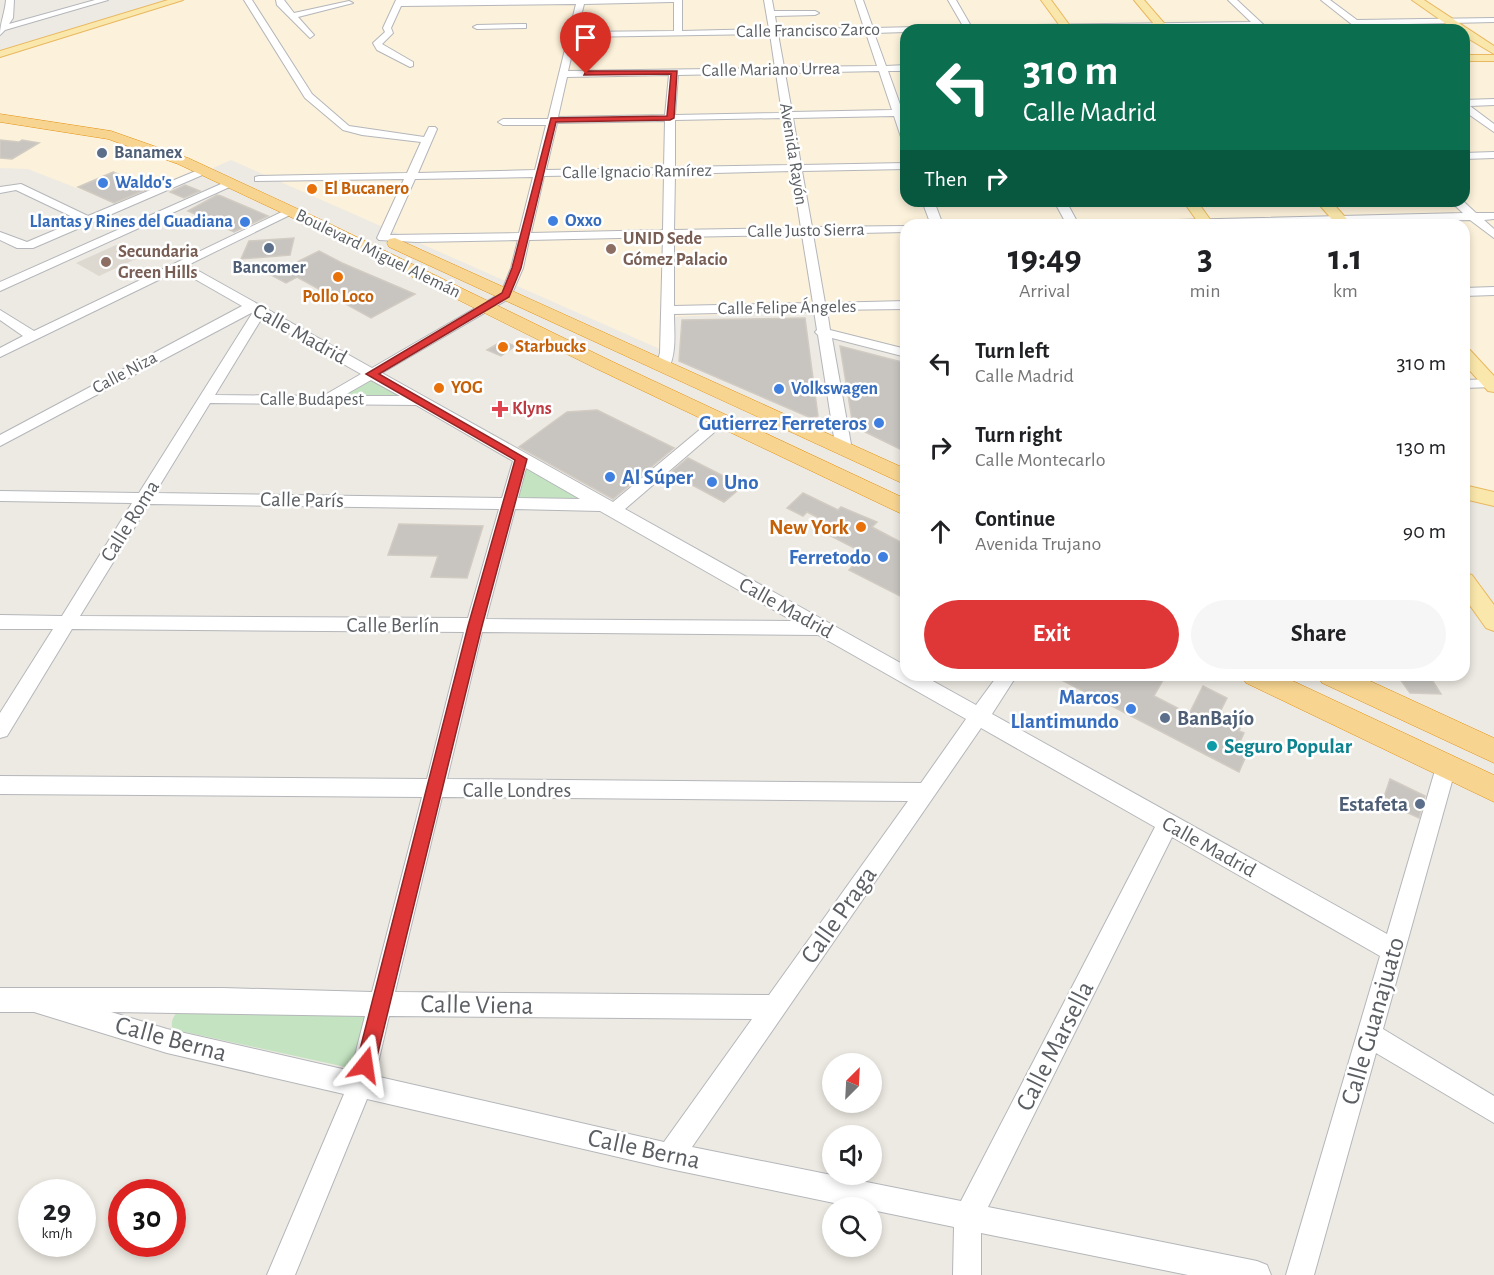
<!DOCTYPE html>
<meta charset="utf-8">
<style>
body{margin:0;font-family:"Alegreya Sans",sans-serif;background:#f6f6f6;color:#202124;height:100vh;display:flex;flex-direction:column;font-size:22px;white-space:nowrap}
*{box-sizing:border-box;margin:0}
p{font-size:20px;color:#757577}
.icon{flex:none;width:33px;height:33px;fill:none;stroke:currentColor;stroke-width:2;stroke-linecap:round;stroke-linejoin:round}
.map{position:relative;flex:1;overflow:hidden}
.side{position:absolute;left:900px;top:219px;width:570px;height:462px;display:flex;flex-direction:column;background:#fff;border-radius:18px;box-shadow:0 3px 9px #0003}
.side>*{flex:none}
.top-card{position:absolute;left:900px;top:24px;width:570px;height:183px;border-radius:18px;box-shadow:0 3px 9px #0003;background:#0b6e4f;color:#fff;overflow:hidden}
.needle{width:39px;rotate:24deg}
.buttons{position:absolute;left:822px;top:1053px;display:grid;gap:12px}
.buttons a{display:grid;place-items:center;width:60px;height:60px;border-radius:50%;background:#fff;box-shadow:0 3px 9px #0003;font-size:30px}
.speed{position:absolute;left:18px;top:1179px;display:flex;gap:12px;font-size:30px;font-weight:700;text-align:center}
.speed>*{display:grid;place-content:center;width:78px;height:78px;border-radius:50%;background:#fff;box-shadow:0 3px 9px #0003;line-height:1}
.speed small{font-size:15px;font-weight:400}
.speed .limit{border:9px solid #d22;background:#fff;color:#111}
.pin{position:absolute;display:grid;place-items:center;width:51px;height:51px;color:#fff;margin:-62px -26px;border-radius:50% 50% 50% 0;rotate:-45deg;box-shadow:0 0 6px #0007}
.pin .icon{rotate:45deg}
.me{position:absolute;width:66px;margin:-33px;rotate:15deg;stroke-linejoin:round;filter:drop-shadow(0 0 4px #0008)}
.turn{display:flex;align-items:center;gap:21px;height:126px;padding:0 24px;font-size:27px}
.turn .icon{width:78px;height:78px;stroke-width:2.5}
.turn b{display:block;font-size:42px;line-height:51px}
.then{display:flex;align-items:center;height:57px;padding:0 24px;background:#0003;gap:12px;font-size:22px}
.eta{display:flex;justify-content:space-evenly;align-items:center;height:102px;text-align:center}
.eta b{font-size:36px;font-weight:700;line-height:42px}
.primary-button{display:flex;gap:12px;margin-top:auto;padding:12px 24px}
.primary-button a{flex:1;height:69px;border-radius:36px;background:#df3738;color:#fff;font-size:24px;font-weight:700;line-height:69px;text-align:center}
.primary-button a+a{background:#f6f6f6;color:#202124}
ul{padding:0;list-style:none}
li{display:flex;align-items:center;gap:18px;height:84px;padding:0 24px}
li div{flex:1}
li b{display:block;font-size:22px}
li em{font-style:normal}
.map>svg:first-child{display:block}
</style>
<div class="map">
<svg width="1494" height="1275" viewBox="0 0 1494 1275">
<rect width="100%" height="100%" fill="#edeae3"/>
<path fill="#fcf1da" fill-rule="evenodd" d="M184,0H1494V503L1464,495V225H906V358L828,338L823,311L671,317L669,353L231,160L125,207L28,169L0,168V56ZM906,30H1464V201H906Z"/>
<path fill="#ddd9d1" d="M116,245L140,257L99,276L76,263Z"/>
<path fill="#c4e4c1" d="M373,377L422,404L329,402Z
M520,460L598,505L506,503Z
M360,1007L367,1017L354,1066L350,1068L176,1030L172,1027C171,1020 174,1015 179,1010Z"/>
<path fill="#c8c5c0" stroke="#d1cbc2" stroke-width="1.5" d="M0,140L19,142L22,140L39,143L12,159L0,158Z
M113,172L150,188L114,203L78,187Z
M185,185L200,191L184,198L170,192Z
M217,195L221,196L268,216L234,232L188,211Z
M294,238L290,255L241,259L249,241Z
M319,251L342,263L415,294L371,318L297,277L286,283L271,275Z
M805,318L818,416L811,418L679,361L682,320Z
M502,341L515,346L501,356L487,350Z
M840,346L906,363V452L853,426Z
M597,410L674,448L613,499L519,447L567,412Z
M688,458L743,486L724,502L670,473Z
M803,493L838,510L841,507L877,522L872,527L906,545V599L849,570L864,553L831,536L839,528L807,512L803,516L787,508Z
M399,524L483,526L467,578L431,577L438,556L388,555Z
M1052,675H1166L1154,696L1189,714L1203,686L1227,698L1220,712L1242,723L1239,731L1244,733L1236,751L1246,756L1239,772Z
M1397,675H1429L1441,694L1410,693Z
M1390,779L1425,796L1419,818L1406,812L1407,808L1384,797Z"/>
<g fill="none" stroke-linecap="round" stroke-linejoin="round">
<g stroke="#b4b6ba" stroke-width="2">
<path id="minor" d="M6,0H14L13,18L9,24L95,0H108L5,30L0,35C0,23 5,13 6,0Z
M244,0H252L312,94L349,126L424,137L429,127H435L437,129L418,173L535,170L546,125H503L498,122L503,119H548L576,4L401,6L391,28L393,33L382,44L413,62V66L410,67L377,50L373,43L385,32L383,28L396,0H682V31L769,29L764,0H772L774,11H815L819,13L815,15L775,16L777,29L864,28L855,0H863L873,28L963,26L948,0H956L971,26L1251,22L1228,0H1237L1266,27L1262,29L1257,27L906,30V32L874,33L886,66L906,65V71H888L902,110H906V116H904L906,140L901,137L894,116L793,118L801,165L906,163V169L802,171L812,227L906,226V232L813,234L825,303L906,301V309L827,310L830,330L906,349V357L832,338L852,450L849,453L844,455L836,450L818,335L815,332L817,330L814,311L674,314C674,332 677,353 668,370H658L656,367L660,353L663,237L529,240L523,268L510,298L382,373L613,502L715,417H725L727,420L725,423L625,509L906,666V675H922L976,705L998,675H1017L992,714L1387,934L1436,767L1439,761L1446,758L1453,761L1456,767L1383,1029L1494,1096V1123L1376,1053L1314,1275H1286L1380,956L1172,837L988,1207L1257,1261L1267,1265L1271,1275H1188L981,1233V1275H953L954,1227L872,1210V1208H858L670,1169L367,1099L295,1275H267L344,1094L167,1053L34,1012H0V988H223L372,992L422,797L0,794V776L427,779L464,632L72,629L7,736L0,738V713L53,629H0V615L62,616L132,503L0,501V491L139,493L253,312L0,446V435L242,306L179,270L0,357V348L23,336L0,320V310L34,331L290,208L296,211L294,213L188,265L372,368L501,293L511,268L518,240L416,242L379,240L377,238L404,179L255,181V177L259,176L407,173L421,142L362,135L343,130L305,98ZM672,2H674V31L577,32L584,4ZM866,33L877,66L784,67L778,34ZM770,34L775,68L568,71L576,37ZM879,71L892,110L792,112L785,73ZM776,73L782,113L675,115L678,75ZM669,75L665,115L558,117L567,77ZM783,118L791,165L675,167V120ZM665,121L664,168L546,170L557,123ZM792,171L801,228L674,230L675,174ZM664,174L663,230L531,233L544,176ZM533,177L519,233L390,235L415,179ZM802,235L813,303L674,306V237ZM262,318L361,374L323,396L215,395ZM371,380L400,396H343ZM210,403L416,405L513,461L502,498L155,493ZM526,468L580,499L518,498ZM149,504L499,509L468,618L80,616ZM515,509L600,511L793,621L486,619ZM482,632L818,635L966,719L921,783L447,779ZM981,728L1155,827L961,1201L692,1147ZM442,797L908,801L769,995L395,992ZM111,1012L365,1016L351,1071L167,1029ZM389,1016L752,1019L664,1142L375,1076Z
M276,0H284L294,13L349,1L353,3L298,17L314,35L310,38L277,5Z
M1321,0H1330L1357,20L1494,18V22L1363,25L1366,30H1359Z
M523,24H526V28L477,29L473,27L477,25Z
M1494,99V105L1470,106L1494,124V132L1464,111V100Z
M1494,152V158L1464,159V153Z
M203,168L207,169V173L33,248H17L0,240V232L27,242L79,220L16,190L0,193V187L21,184L88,216Z
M230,180L235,183L234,185L0,291V282Z
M922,201H934L943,225H931Z
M1054,201H1066L1079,225H1067Z
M1450,201H1463L1476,213H1494V219L1484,220L1494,229V238L1470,220L1244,225H1086L1092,222L1463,213Z
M1494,287V295L1464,296V288Z
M1494,379V387L1464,388V380Z"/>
</g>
<g stroke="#e9b860" stroke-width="2">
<path id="major" d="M168,0H183L0,57V51Z
M1041,0H1051L1073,30H1063Z
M1134,0H1144L1170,30H1159Z
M1412,0H1424L1494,46V54L1464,36V30H1455Z
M1464,55H1494V61H1464Z
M1183,201H1197L1214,225H1200Z
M1316,201H1331L1352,225H1337Z
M1464,349L1470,350L1494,376V392L1488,391L1464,364Z
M1464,485L1494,492V506L1464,499Z
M1464,573L1472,575L1494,605V631L1486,628L1464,597Z"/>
</g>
<g stroke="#e48f0d" stroke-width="1">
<path id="highway" d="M0,114L111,131L188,158L326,222L611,361L906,499V516L597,369L314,228L178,164L108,139L0,122Z
M395,238L906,469V485L389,247L387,243L389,239Z
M1242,675H1280L1494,775V802L1246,683Z
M1318,675H1357L1494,738V763L1322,683Z"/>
</g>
<use href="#minor" fill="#fff" fill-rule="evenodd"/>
<use href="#major" fill="#fae7ab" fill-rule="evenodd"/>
<use href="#highway" fill="#f7d591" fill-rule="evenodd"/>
</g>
<path fill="#df3738" stroke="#912424" stroke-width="1.5" d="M586,71H677L674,118L670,120L556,122L521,268L509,297L379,374L527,459L482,626L375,1065L372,1072L365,1074L359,1072L356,1065L468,626L515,460L366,374L502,293L512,268L551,118L667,116L671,74L584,75Z"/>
<g fill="#5c6f8a" stroke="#fff" stroke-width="2">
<circle cx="102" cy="153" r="6"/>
<circle cx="269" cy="248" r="6"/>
<circle cx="1165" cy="718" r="6"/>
<circle cx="1420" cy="804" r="6"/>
</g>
<g fill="#3f7fe0" stroke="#fff" stroke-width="2">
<circle cx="103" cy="183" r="6"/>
<circle cx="553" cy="221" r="6"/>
<circle cx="245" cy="222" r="6"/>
<circle cx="779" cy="389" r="6"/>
<circle cx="879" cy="423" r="6"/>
<circle cx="610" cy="477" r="6"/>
<circle cx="712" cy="482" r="6"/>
<circle cx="883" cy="557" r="6"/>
<circle cx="1131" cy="709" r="6"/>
</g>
<g fill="#e8710a" stroke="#fff" stroke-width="2">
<circle cx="312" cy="189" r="6"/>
<circle cx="338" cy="277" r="6"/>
<circle cx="503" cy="347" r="6"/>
<circle cx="439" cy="388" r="6"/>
<circle cx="861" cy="527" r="6"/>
</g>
<g fill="#8d6e63" stroke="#fff" stroke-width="2">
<circle cx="611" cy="249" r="6"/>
<circle cx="106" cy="262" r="6"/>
</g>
<path fill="#e0444e" stroke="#fff" stroke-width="2" d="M497 400h6v6h6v6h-6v6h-6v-6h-6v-6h6z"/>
<circle fill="#0f9aa8" stroke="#fff" stroke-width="2" cx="1212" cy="746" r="6"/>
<g text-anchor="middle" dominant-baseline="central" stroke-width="5" stroke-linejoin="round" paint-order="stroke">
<g font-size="18" fill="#5b5f63" stroke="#fff">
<text transform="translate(808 31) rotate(-1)">Calle Francisco Zarco</text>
<text transform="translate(771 70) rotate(-1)">Calle Mariano Urrea</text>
<text transform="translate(793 154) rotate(81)">Avenida Rayón</text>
<text transform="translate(637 172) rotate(-1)">Calle Ignacio Ramírez</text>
<text transform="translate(806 231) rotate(-1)">Calle Justo Sierra</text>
<text transform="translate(378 254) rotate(26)">Boulevard Miguel Alemán</text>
<text transform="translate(787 308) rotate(-1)">Calle Felipe Ángeles</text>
<text transform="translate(125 373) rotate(-28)">Calle Niza</text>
<text x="312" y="400">Calle Budapest</text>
</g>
<g font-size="18" font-weight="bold" fill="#4e5e75" stroke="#fff" text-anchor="start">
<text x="114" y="153">Banamex</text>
<text x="269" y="268" text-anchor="middle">Bancomer</text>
</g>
<g font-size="18" font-weight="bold" fill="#366cbe" stroke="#fff" text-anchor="start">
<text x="115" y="183">Waldo's</text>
<text x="565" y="221">Oxxo</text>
<text x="233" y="222" text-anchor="end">Llantas y Rines del Guadiana</text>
<text x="791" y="389">Volkswagen</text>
</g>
<g font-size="18" font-weight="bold" fill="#c56008" stroke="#fff" text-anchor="start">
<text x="324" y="189">El Bucanero</text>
<text x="338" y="297" text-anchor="middle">Pollo Loco</text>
<text x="515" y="347">Starbucks</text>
<text x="451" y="388">YOG</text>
</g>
<g font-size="18" font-weight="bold" fill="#785e54" stroke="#fff" text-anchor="start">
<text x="623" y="239">UNID Sede<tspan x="623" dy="21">Gómez Palacio</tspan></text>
<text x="118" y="252">Secundaria<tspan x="118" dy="21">Green Hills</tspan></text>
</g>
<g font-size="18" font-weight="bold" fill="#be3a42" stroke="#fff" text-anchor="start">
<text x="512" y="409">Klyns</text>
</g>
<g font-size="21" fill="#5b5f63" stroke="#fff">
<text transform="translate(300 334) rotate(29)">Calle Madrid</text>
<text transform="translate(302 500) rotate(1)">Calle París</text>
<text transform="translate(130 521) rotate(-58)">Calle Roma</text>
<text transform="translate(786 608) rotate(29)">Calle Madrid</text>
<text x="393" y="625">Calle Berlín</text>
<text x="517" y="790">Calle Londres</text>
<text transform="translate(1209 847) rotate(29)">Calle Madrid</text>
</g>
<g font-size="21" font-weight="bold" fill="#366cbe" stroke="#fff" text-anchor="end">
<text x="867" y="423">Gutierrez Ferreteros</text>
<text x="622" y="477" text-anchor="start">Al Súper</text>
<text x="724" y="482" text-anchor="start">Uno</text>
<text x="871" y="557">Ferretodo</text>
<text x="1119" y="697">Marcos<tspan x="1119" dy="24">Llantimundo</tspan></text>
</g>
<g font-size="21" font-weight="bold" fill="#c56008" stroke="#fff" text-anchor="end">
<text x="849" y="527">New York</text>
</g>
<g font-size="21" font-weight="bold" fill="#4e5e75" stroke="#fff" text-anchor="start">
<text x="1177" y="718">BanBajío</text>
<text x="1408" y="804" text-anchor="end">Estafeta</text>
</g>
<g font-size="21" font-weight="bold" fill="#0d838f" stroke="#fff" text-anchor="start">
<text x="1224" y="746">Seguro Popular</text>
</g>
<g font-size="26" fill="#5b5f63" stroke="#fff">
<text transform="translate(839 915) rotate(-55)">Calle Praga</text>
<text transform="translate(477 1005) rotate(1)">Calle Viena</text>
<text transform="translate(1373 1021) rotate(-74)">Calle Guanajuato</text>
<text transform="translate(171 1039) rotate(15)">Calle Berna</text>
<text transform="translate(1055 1046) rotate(-63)">Calle Marsella</text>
<text transform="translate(644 1149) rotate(12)">Calle Berna</text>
</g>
</g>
</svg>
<div class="buttons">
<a><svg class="needle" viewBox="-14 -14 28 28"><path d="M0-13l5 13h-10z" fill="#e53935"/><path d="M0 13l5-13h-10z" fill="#757577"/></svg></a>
<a><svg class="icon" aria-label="sound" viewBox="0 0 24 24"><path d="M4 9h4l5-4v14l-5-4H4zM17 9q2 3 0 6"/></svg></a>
<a><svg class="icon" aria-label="search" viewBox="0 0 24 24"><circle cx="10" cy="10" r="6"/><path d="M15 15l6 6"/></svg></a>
</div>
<div class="speed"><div>29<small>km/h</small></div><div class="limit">30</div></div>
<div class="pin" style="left:586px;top:74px;background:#d93025"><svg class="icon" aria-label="arrive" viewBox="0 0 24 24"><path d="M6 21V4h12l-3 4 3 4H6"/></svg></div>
<svg class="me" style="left:365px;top:1065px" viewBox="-20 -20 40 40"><path d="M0-17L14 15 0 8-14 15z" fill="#df3738" stroke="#fff" stroke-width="4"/></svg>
<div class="top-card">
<div class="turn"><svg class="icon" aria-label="left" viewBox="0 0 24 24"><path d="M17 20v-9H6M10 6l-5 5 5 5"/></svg><div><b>310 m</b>Calle Madrid</div></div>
<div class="then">Then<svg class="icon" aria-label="right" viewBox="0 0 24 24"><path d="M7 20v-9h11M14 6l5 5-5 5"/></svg></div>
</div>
<section class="side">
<div class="eta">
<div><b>19:49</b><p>Arrival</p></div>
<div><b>3</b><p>min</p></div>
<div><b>1.1</b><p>km</p></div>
</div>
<ul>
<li><svg class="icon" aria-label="left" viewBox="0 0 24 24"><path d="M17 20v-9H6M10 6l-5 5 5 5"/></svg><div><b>Turn left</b><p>Calle Madrid</p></div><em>310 m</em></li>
<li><svg class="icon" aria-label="right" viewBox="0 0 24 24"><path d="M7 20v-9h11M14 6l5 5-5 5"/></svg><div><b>Turn right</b><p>Calle Montecarlo</p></div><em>130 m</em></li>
<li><svg class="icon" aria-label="ahead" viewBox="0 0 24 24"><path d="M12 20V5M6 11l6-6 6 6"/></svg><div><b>Continue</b><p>Avenida Trujano</p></div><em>90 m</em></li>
</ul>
<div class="primary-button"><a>Exit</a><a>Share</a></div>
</section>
</div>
